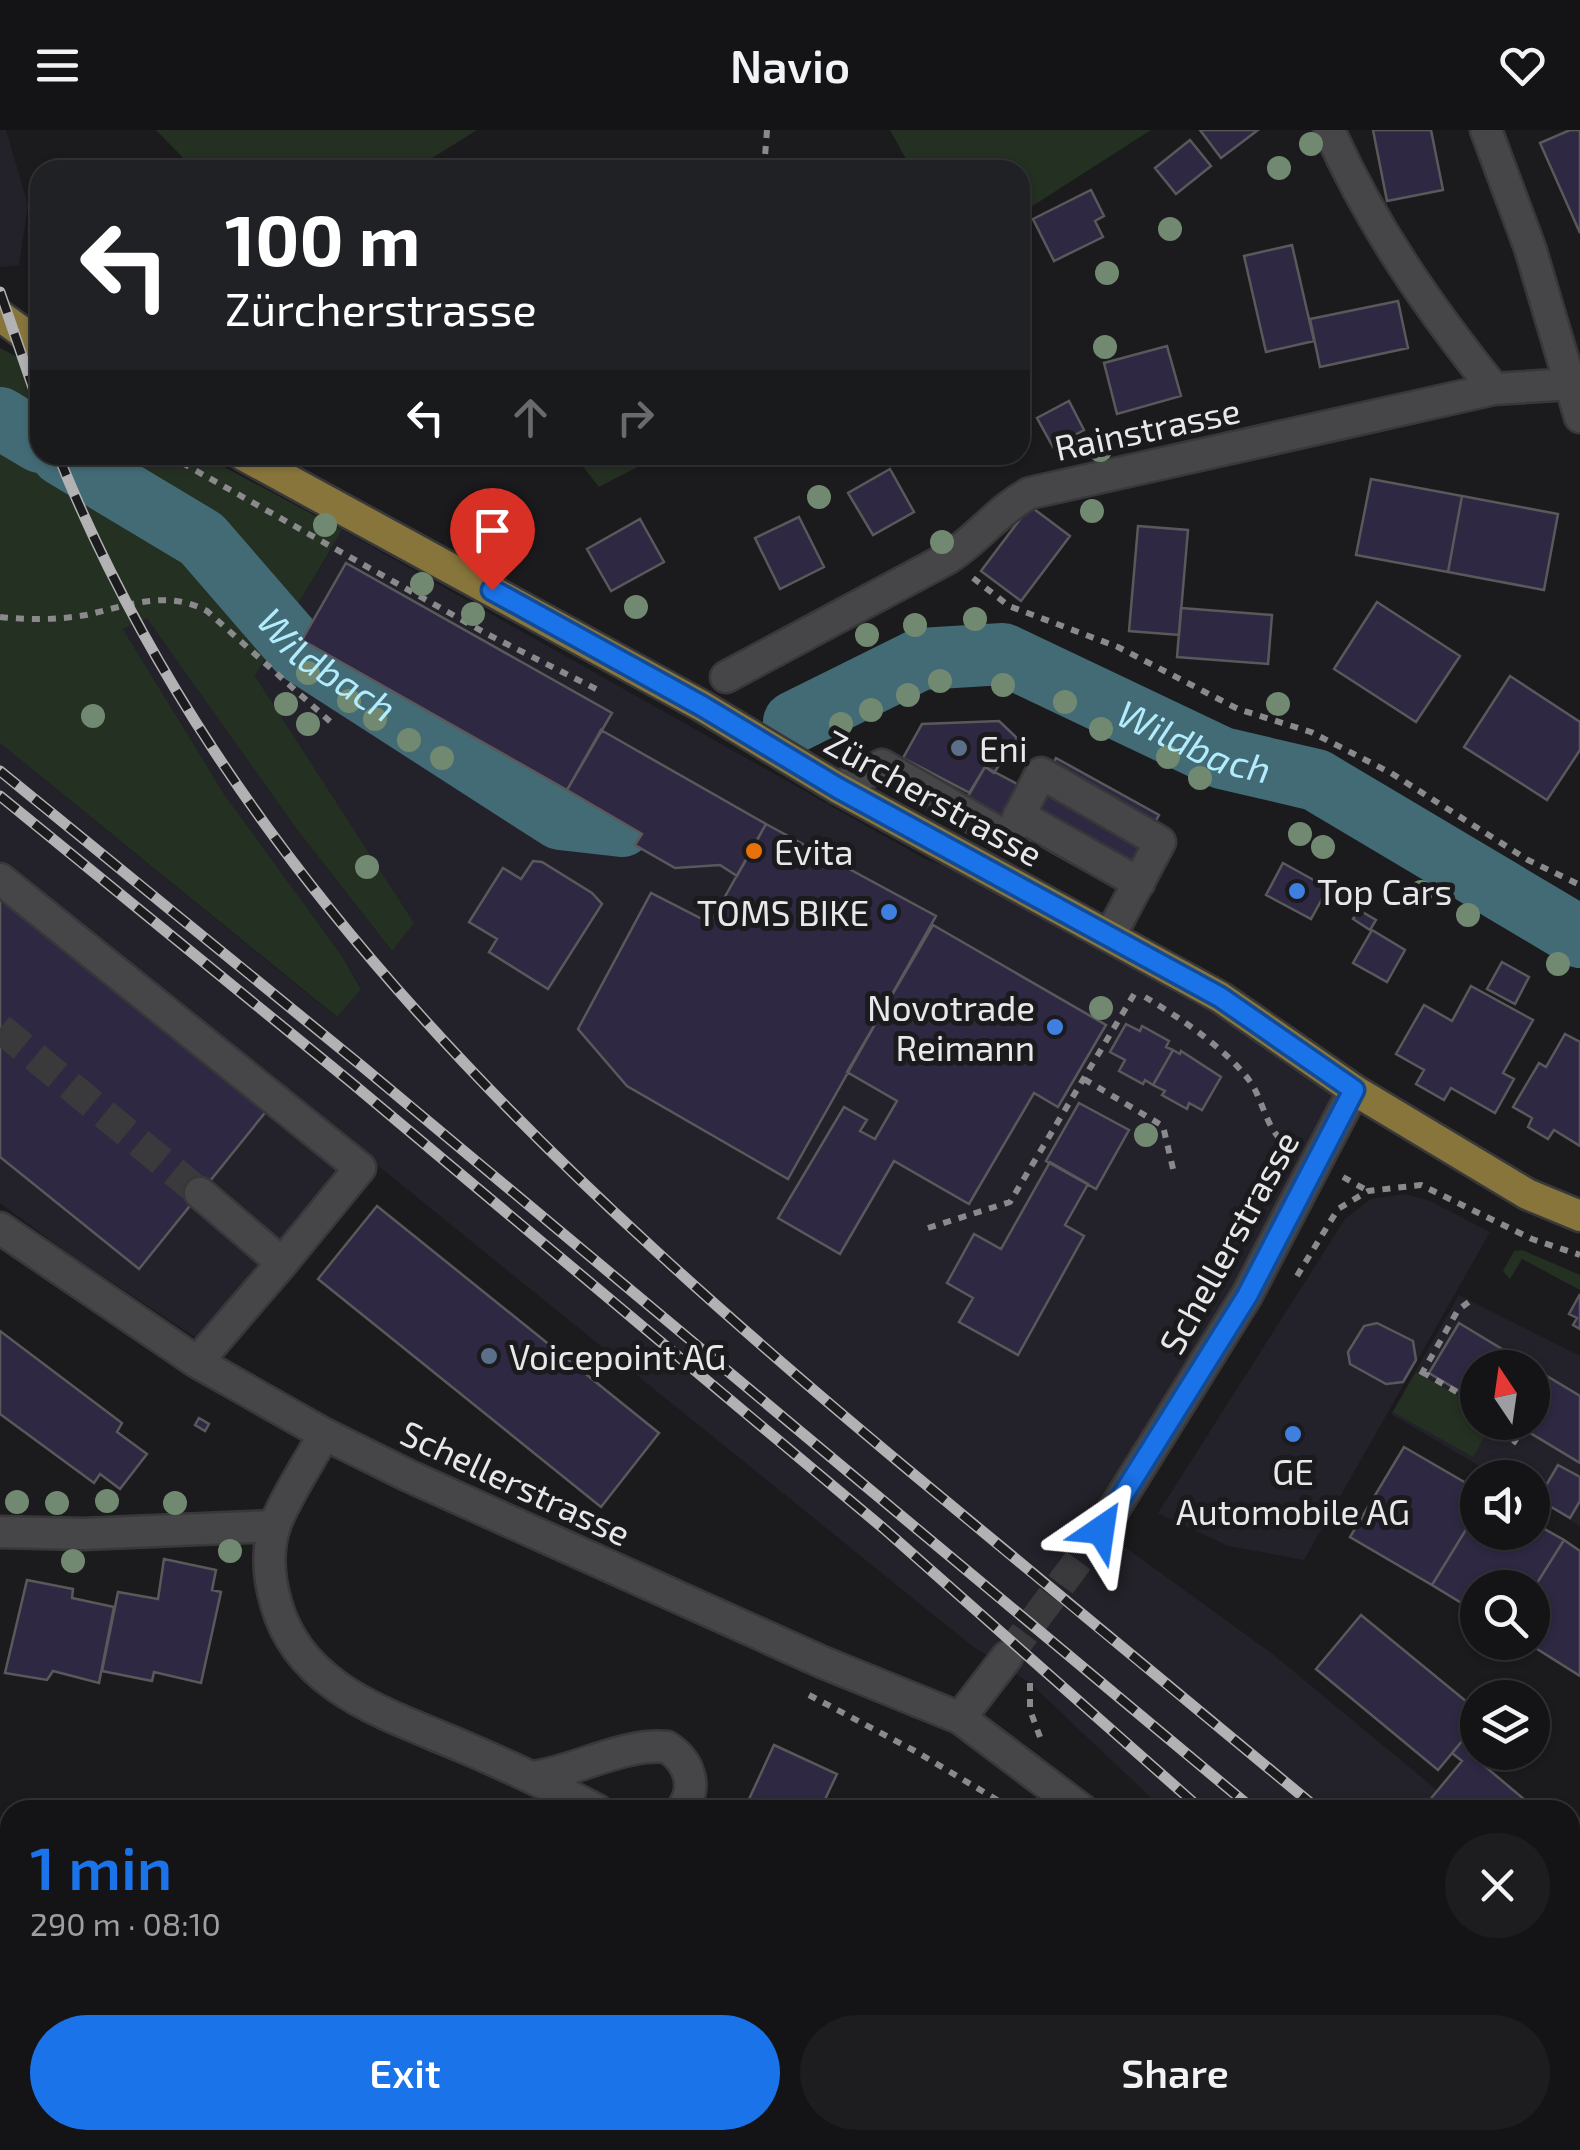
<!DOCTYPE html>
<meta charset="utf-8">
<style>
body{margin:0;font-family:"Exo 2",sans-serif;background:#1d1d1f;color:#f1f3f6;height:100vh;display:flex;flex-direction:column;font-size:38px;white-space:nowrap}
*{box-sizing:border-box;margin:0}
p{font-size:32px;color:#9d9ea1}
.icon{flex:none;width:55px;height:55px;fill:none;stroke:currentColor;stroke-width:2;stroke-linecap:round;stroke-linejoin:round}
.map{position:relative;flex:1;overflow:hidden}
.details{position:absolute;left:0px;top:1670px;width:1580px;height:350px;display:flex;flex-direction:column;background:#141416;border-radius:30px 30px 0 0;box-shadow:0 2px 8px #0004,0 0 0 2px #333335}
.details>*{flex:none}
.banner{position:absolute;left:30px;top:30px;width:1000px;height:305px;border-radius:30px;box-shadow:0 2px 8px #0004,0 0 0 2px #333335;background:#202124;color:#fff;overflow:hidden}
.needle{width:65px;rotate:347deg}
.fabs{position:absolute;left:1460px;top:1220px;display:grid;gap:20px}
.fabs a{display:grid;place-items:center;width:90px;height:90px;border-radius:50%;background:#141416;box-shadow:0 2px 8px #0004,0 0 0 2px #333335;font-size:50px}
.pin{position:absolute;display:grid;place-items:center;width:85px;height:85px;color:#fff;margin:-102px -42px;border-radius:50% 50% 50% 0;rotate:-45deg;box-shadow:0 0 10px #0007}
.pin .icon{rotate:45deg}
.me{position:absolute;width:110px;margin:-55px;rotate:32deg;stroke-linejoin:round;filter:drop-shadow(0 0 8px #0008)}
.turn{display:flex;align-items:center;gap:35px;height:210px;padding:0 30px;font-size:45px}
.turn .icon{width:130px;height:130px;stroke-width:2.5}
.turn b{display:block;font-size:70px;line-height:85px}
.lanes{display:flex;align-items:center;height:95px;padding:0 30px;background:#0003;justify-content:center;gap:50px;direction:ltr}
.lanes .off{opacity:.35}
.round{display:grid;place-items:center;flex:none;width:105px;height:105px;border-radius:52px;background:#1d1d1f}
.headline{display:flex;align-items:center;justify-content:space-between;height:170px;padding:0 30px}
h1{font-size:60px;font-weight:600;line-height:75px;color:#1a73e8}
.button{display:flex;gap:20px;margin-top:auto;padding:20px 30px}
.button a{flex:1;height:115px;border-radius:60px;background:#1a73e8;color:#fff;font-size:40px;font-weight:600;line-height:115px;text-align:center}
.button a+a{background:#1d1d1f;color:#f1f3f6}
header{display:flex;justify-content:space-between;align-items:center;height:130px;padding:0 30px;background:#141416;font-size:45px;font-weight:600}
.map>svg:first-child{display:block}
</style>
<header><svg class="icon" aria-label="menu" viewBox="0 0 24 24"><path d="M4 6h16M4 12h16M4 18h16"/></svg>Navio<svg class="icon" aria-label="heart" viewBox="0 0 24 24"><path d="M12 20l-8-8c-3-5 5-10 8-4 3-6 11-1 8 4z"/></svg></header>
<div class="map">
<svg width="1580" height="2020" viewBox="0 0 1580 2020">
<rect width="100%" height="100%" fill="#1b1b1d"/>
<path fill="#23222a" fill-rule="evenodd" d="M0,0H6L28,75L19,135L0,137Z
M342,400L925,729L1042,770L1354,960L1101,1400L1270,1522L1437,1660L1448,1648L1487,1680H1164L1030,1553L972,1516L377,1035L222,1225L69,1124L0,1073V613L336,887L361,858L342,826L224,664L123,499L147,487L295,697L391,820L413,792L255,546Z
M1405,1064L1430,1071L1490,1102L1304,1430L1228,1416L1158,1383L1345,1089L1371,1069Z
M1459,1165L1580,1226V1396L1533,1368L1532,1348L1498,1347L1391,1284ZM1478,1238H1532V1292H1478Z
M1570,1708L1580,1716V2020H1523L1512,2010H1570Z"/>
<path fill="#243022" d="M156,0H477L421,35L424,40H195Z
M890,0H1151L1020,84V40H912Z
M0,218L40,239V325H202L342,400L255,546L414,793L392,821L295,697L147,488L123,499L224,664L342,826L361,859L337,887L0,613Z
M574,325H643L647,332L599,357Z
M1522,1120L1580,1145V1160L1522,1129L1510,1149L1503,1141L1514,1121Z
M1416,1242L1477,1277L1478,1292L1492,1293L1473,1327L1393,1282Z"/>
<g fill="none" stroke-linecap="round" stroke-linejoin="round">
<g stroke="#436b76" stroke-width="62">
<path d="M0,288L40,312"/>
<path id="s1" d="M62,325L202,409L299,521L560,689L622,696"/>
<path id="s2" d="M794,592L921,529L1003,524L1222,628L1316,650L1580,807"/>
</g>
</g>
<path fill="#2e2843" stroke="#59595b" stroke-width="2.5" d="M1200,0H1258L1221,28Z
M1373,0H1431L1443,60L1387,71Z
M1570,0H1580V103L1540,13Z
M1190,10L1211,36L1176,64L1155,38Z
M1091,60L1104,86L1095,91L1103,107L1054,131L1033,89Z
M1292,115L1314,211L1266,222L1244,126Z
M1398,171L1408,218L1320,237L1310,189Z
M1167,216L1181,266L1117,284L1104,233Z
M1069,271L1084,300L1053,317L1037,288Z
M890,339L914,382L873,405L848,363Z
M1371,349L1462,366L1448,442L1356,425Z
M1462,366L1558,384L1544,460L1448,442Z
M1030,376L1070,406L1021,471L981,441Z
M799,387L824,437L780,459L755,408Z
M640,389L664,432L611,461L587,419Z
M1138,396L1188,400L1179,505L1129,501Z
M346,433L612,583L567,660L302,510Z
M1377,472L1460,526L1416,592L1334,539Z
M1181,478L1272,485L1268,534L1177,527Z
M1510,546L1580,592V620L1547,670L1464,617Z
M999,591L1017,608L994,643L985,637L970,663L903,628L922,594Z
M601,600L766,694L737,746L720,735L675,738L635,715L642,704L567,660Z
M1056,628L1159,685L1118,759L963,673L985,637L1038,665Z
M766,694L936,786L788,1049L627,956L578,899L651,763L710,793Z
M533,731L542,732L592,763L602,774L548,859L489,822L497,809L469,792L503,738L521,749Z
M1283,733L1328,758L1311,789L1266,765Z
M0,764L268,979L139,1139L0,1027Z
M1359,780L1376,790L1370,800L1353,789Z
M933,795L1106,895L1058,977L1034,963L969,1074L894,1031L840,1124L778,1088L844,977L867,990L860,1001L875,1009L897,971L847,942Z
M1372,800L1405,820L1387,852L1353,833Z
M1502,832L1529,847L1515,874L1487,859Z
M1471,856L1533,890L1503,943L1514,949L1495,983L1451,958L1444,970L1416,954L1424,940L1396,924L1424,875L1452,891Z
M1126,894L1140,901L1142,896L1169,911L1166,917L1173,920L1153,955L1145,950L1143,954L1119,941L1125,930L1110,922Z
M1565,904L1580,912V1016L1554,1000L1548,1009L1528,997L1532,988L1513,977L1539,933L1546,937Z
M1173,920L1180,924L1181,921L1221,947L1202,980L1189,973L1187,979L1162,965L1165,961L1153,955Z
M1079,973L1129,1000L1096,1059L1046,1031Z
M1050,1032L1088,1054L1065,1095L1084,1106L1018,1225L959,1192L973,1168L947,1153L974,1104L1001,1119Z
M377,1076L659,1303L601,1377L318,1149Z
M1580,1164V1199L1573,1195L1577,1188L1569,1184Z
M1377,1193L1413,1211L1416,1230L1403,1252L1386,1254L1350,1234L1348,1222L1364,1196Z
M1459,1193L1580,1266V1333L1512,1292H1532V1238H1478V1272L1429,1243Z
M0,1201L122,1293L117,1302L147,1324L120,1359L100,1344L94,1353L0,1284Z
M199,1288L209,1294L205,1301L195,1295Z
M1404,1317L1478,1360V1380L1432,1455L1350,1407Z
M1558,1335L1580,1347V1371L1570,1388L1538,1369Z
M1478,1380V1402H1532V1392L1564,1410L1532,1461V1458H1478V1483L1432,1455Z
M1564,1410L1580,1421V1546L1526,1512H1532V1461Z
M164,1429L216,1440L212,1460L221,1462L201,1553L154,1542L152,1551L102,1541L118,1462L158,1469Z
M27,1450L73,1459L72,1468L114,1477L99,1553L53,1541L47,1550L5,1543Z
M1361,1485L1478,1581V1592L1438,1640L1316,1539Z
M1467,1605L1477,1613L1469,1623L1537,1680H1438L1428,1672L1462,1631L1452,1623Z
M774,1615L837,1644L820,1680H744Z
M1570,1708L1580,1716V1754L1570,1766Z
M0,1739L10,1742V1801L0,1798Z
M1570,1786L1580,1794V1828L1570,1819Z
M10,1911V1973L0,1964V1921Z
M36,2010H127L135,2017L133,2020H32L29,2018Z
M268,2010H337L328,2020H279Z
M337,2010H422L434,2020H348Z
M624,2010H697L700,2012L696,2020H618Z
M938,2010H962L957,2019Z
M1066,2010H1150L1144,2020H1057Z
M1251,2010H1261L1272,2020H1243Z"/>
<g fill="none" stroke-linecap="round" stroke-linejoin="round">
<path stroke="#3a3a3c" stroke-width="30" stroke-dasharray="30 15" stroke-linecap="butt" d="M0,898L200,1063
M1007,1527L1101,1400"/>
<g stroke="#38383a" stroke-width="35">
<path id="minor" d="M1329,0C1371,95 1429,178 1494,259
M1486,0L1530,118L1580,287
M726,547L948,428C978,409 998,380 1030,363L1494,259L1572,254
M838,658L882,635L1008,708L1041,643L1160,712L1110,806
M1019,685L1139,753
M0,749L360,1038L282,1133
M0,1098L197,1232L324,1304L409,1346L822,1532L960,1588L1082,1680
M197,1232L282,1133L200,1063
M324,1304C311,1329 282,1373 274,1398C267,1422 269,1449 276,1473C300,1561 391,1585 466,1618C511,1637 554,1658 597,1680
M1101,1400L1247,1165L1354,960
M0,1402L83,1404L275,1396
M960,1588L1007,1527
M533,1647C577,1641 622,1613 667,1617C689,1631 699,1658 681,1680
M0,1852L10,1859
M176,2010L187,2020
M1486,2010L1494,2020"/>
</g>
<g stroke="#38383a" stroke-width="35">
<path id="major" d="M0,186L40,215
M243,325L702,576L838,658L1220,867L1354,960L1527,1064L1580,1086"/>
</g>
<path stroke="#8a898b" stroke-width="6" stroke-dasharray="8 8" stroke-linecap="butt" d="M764,40L767,0
M168,325L487,504L598,560
M973,448L1009,476L1118,517L1238,579L1311,602L1391,643L1528,730L1580,755
M0,487C28,490 58,490 86,485C126,476 167,459 207,481L334,595
M1145,867C1180,888 1224,917 1249,950C1264,970 1266,1003 1289,1016
M1084,949L1163,996L1174,1043
M1343,1047L1368,1061
M928,1098L1010,1072L1136,861
M1297,1146L1338,1079L1368,1061L1421,1055L1532,1109L1580,1125
M1530,1236L1536,1226
M1422,1242L1478,1274
M1421,1245L1458,1180L1470,1171
M1513,1310L1517,1313
M1030,1553V1580L1040,1607
M809,1565L915,1621L1014,1680
M1570,2000L1580,2009
M1267,2010L1278,2019L1291,2020
M1322,2010L1333,2020
M1382,2010L1393,2020
M1410,2010L1421,2020
M1443,2010L1453,2020
M1172,2020H1187
M1228,2020L1240,2010"/>
<use href="#minor" stroke="#464648" stroke-width="30"/>
<use href="#major" stroke="#88753c" stroke-width="30"/>
<g stroke="#b2b1b3" stroke-width="11">
<path id="rail" d="M0,162L40,278
M58,325C227,745 566,1054 906,1338C1043,1452 1181,1566 1319,1680
M0,641L363,937L1254,1680
M0,666L353,954L883,1398L1202,1680
M1570,1890L1580,1898
M1570,1943L1580,1951
M1555,2010L1566,2020"/>
</g>
<use href="#rail" stroke="#1b1b1d" stroke-width="8" stroke-dasharray="22" stroke-linecap="butt"/>
</g>
<g fill="#718970">
<circle cx="1311" cy="14" r="12"/>
<circle cx="1279" cy="38" r="12"/>
<circle cx="1170" cy="99" r="12"/>
<circle cx="1107" cy="143" r="12"/>
<circle cx="1105" cy="217" r="12"/>
<circle cx="1100" cy="320" r="12"/>
<circle cx="819" cy="367" r="12"/>
<circle cx="1092" cy="381" r="12"/>
<circle cx="325" cy="395" r="12"/>
<circle cx="942" cy="412" r="12"/>
<circle cx="422" cy="454" r="12"/>
<circle cx="636" cy="477" r="12"/>
<circle cx="473" cy="484" r="12"/>
<circle cx="975" cy="489" r="12"/>
<circle cx="915" cy="495" r="12"/>
<circle cx="867" cy="505" r="12"/>
<circle cx="308" cy="543" r="12"/>
<circle cx="940" cy="551" r="12"/>
<circle cx="1003" cy="555" r="12"/>
<circle cx="908" cy="565" r="12"/>
<circle cx="349" cy="571" r="12"/>
<circle cx="1065" cy="572" r="12"/>
<circle cx="286" cy="574" r="12"/>
<circle cx="1278" cy="574" r="12"/>
<circle cx="871" cy="580" r="12"/>
<circle cx="93" cy="586" r="12"/>
<circle cx="375" cy="589" r="12"/>
<circle cx="308" cy="594" r="12"/>
<circle cx="841" cy="594" r="12"/>
<circle cx="1101" cy="599" r="12"/>
<circle cx="409" cy="610" r="12"/>
<circle cx="1168" cy="627" r="12"/>
<circle cx="442" cy="628" r="12"/>
<circle cx="1200" cy="648" r="12"/>
<circle cx="1300" cy="704" r="12"/>
<circle cx="1323" cy="717" r="12"/>
<circle cx="367" cy="737" r="12"/>
<circle cx="1421" cy="762" r="12"/>
<circle cx="1468" cy="785" r="12"/>
<circle cx="1558" cy="834" r="12"/>
<circle cx="1101" cy="878" r="12"/>
<circle cx="1146" cy="1005" r="12"/>
<circle cx="107" cy="1371" r="12"/>
<circle cx="17" cy="1372" r="12"/>
<circle cx="57" cy="1373" r="12"/>
<circle cx="175" cy="1373" r="12"/>
<circle cx="230" cy="1421" r="12"/>
<circle cx="73" cy="1431" r="12"/>
</g>
<g fill="none" stroke-linecap="round" stroke-linejoin="round">
<g stroke="#114b97" stroke-width="25">
<path id="route" d="M492,460L702,576L838,658L1220,867L1354,960L1247,1166L1101,1400"/>
</g>
<use href="#route" stroke="#1a73e8" stroke-width="18"/>
</g>
<g fill="#5c6f8a" stroke="#1b1b1d" stroke-width="4">
<circle cx="959" cy="618" r="10"/>
<circle cx="489" cy="1226" r="10"/>
</g>
<circle fill="#e8710a" stroke="#1b1b1d" stroke-width="4" cx="754" cy="721" r="10"/>
<g fill="#3f7fe0" stroke="#1b1b1d" stroke-width="4">
<circle cx="1297" cy="761" r="10"/>
<circle cx="889" cy="782" r="10"/>
<circle cx="1055" cy="897" r="10"/>
<circle cx="1293" cy="1304" r="10"/>
</g>
<g text-anchor="middle" dominant-baseline="central" stroke-width="10" stroke-linejoin="round" paint-order="stroke">
<g font-size="35" fill="#e8e7e9" stroke="#1b1b1d">
<text transform="translate(1147 298) rotate(-12)">Rainstrasse</text>
<text transform="translate(934 667) rotate(29)">Zürcherstrasse</text>
<text transform="translate(1228 1112) rotate(-61)">Schellerstrasse</text>
<text transform="translate(516 1352) rotate(25)">Schellerstrasse</text>
</g>
<g font-size="35" fill="#e8e7e9" stroke="#1b1b1d" text-anchor="start">
<text x="979" y="618">Eni</text>
<text x="774" y="721">Evita</text>
<text x="1317" y="761">Top Cars</text>
<text x="869" y="782" text-anchor="end">TOMS BIKE</text>
<text x="1035" y="877" text-anchor="end">Novotrade<tspan x="1035" dy="40">Reimann</tspan></text>
<text x="509" y="1226">Voicepoint AG</text>
<text x="1293" y="1341" text-anchor="middle">GE<tspan x="1293" dy="40">Automobile AG</tspan></text>
</g>
<g font-size="38" font-style="italic" fill="#b2ecfd" stroke="#1b1b1d">
<text stroke="none"><textPath href="#s1" startOffset="342">Wildbach</textPath></text>
<text stroke="none"><textPath href="#s2" startOffset="435">Wildbach</textPath></text>
</g>
</g>
</svg>
<div class="fabs">
<a><svg class="needle" viewBox="-14 -14 28 28"><path d="M0-13l5 13h-10z" fill="#e53935"/><path d="M0 13l5-13h-10z" fill="#9d9ea1"/></svg></a>
<a><svg class="icon" aria-label="sound" viewBox="0 0 24 24"><path d="M4 9h4l5-4v14l-5-4H4zM17 9q2 3 0 6"/></svg></a>
<a><svg class="icon" aria-label="search" viewBox="0 0 24 24"><circle cx="10" cy="10" r="6"/><path d="M15 15l6 6"/></svg></a>
<a><svg class="icon" aria-label="layers" viewBox="0 0 24 24"><path d="M12 4l9 5-9 5-9-5zM3 14l9 5 9-5"/></svg></a>
</div>
<div class="pin" style="left:492px;top:460px;background:#d93025"><svg class="icon" aria-label="arrive" viewBox="0 0 24 24"><path d="M6 21V4h12l-3 4 3 4H6"/></svg></div>
<svg class="me" style="left:1101px;top:1400px" viewBox="-20 -20 40 40"><path d="M0-17L14 15 0 8-14 15z" fill="#1a73e8" stroke="#fff" stroke-width="4"/></svg>
<div class="banner">
<div class="turn"><svg class="icon" aria-label="left" viewBox="0 0 24 24"><path d="M17 20v-9H6M10 6l-5 5 5 5"/></svg><div><b>100 m</b>Zürcherstrasse</div></div>
<div class="lanes"><svg class="icon" aria-label="left" viewBox="0 0 24 24"><path d="M17 20v-9H6M10 6l-5 5 5 5"/></svg><svg class="icon off" aria-label="ahead" viewBox="0 0 24 24"><path d="M12 20V5M6 11l6-6 6 6"/></svg><svg class="icon off" aria-label="right" viewBox="0 0 24 24"><path d="M7 20v-9h11M14 6l5 5-5 5"/></svg></div>
</div>
<section class="details">
<div class="headline"><div><h1>1 min</h1><p>290 m · 08:10</p></div><a class="round"><svg class="icon" aria-label="close" viewBox="0 0 24 24"><path d="M6 6l12 12M18 6L6 18"/></svg></a></div>
<div class="button"><a>Exit</a><a>Share</a></div>
</section>
</div>
